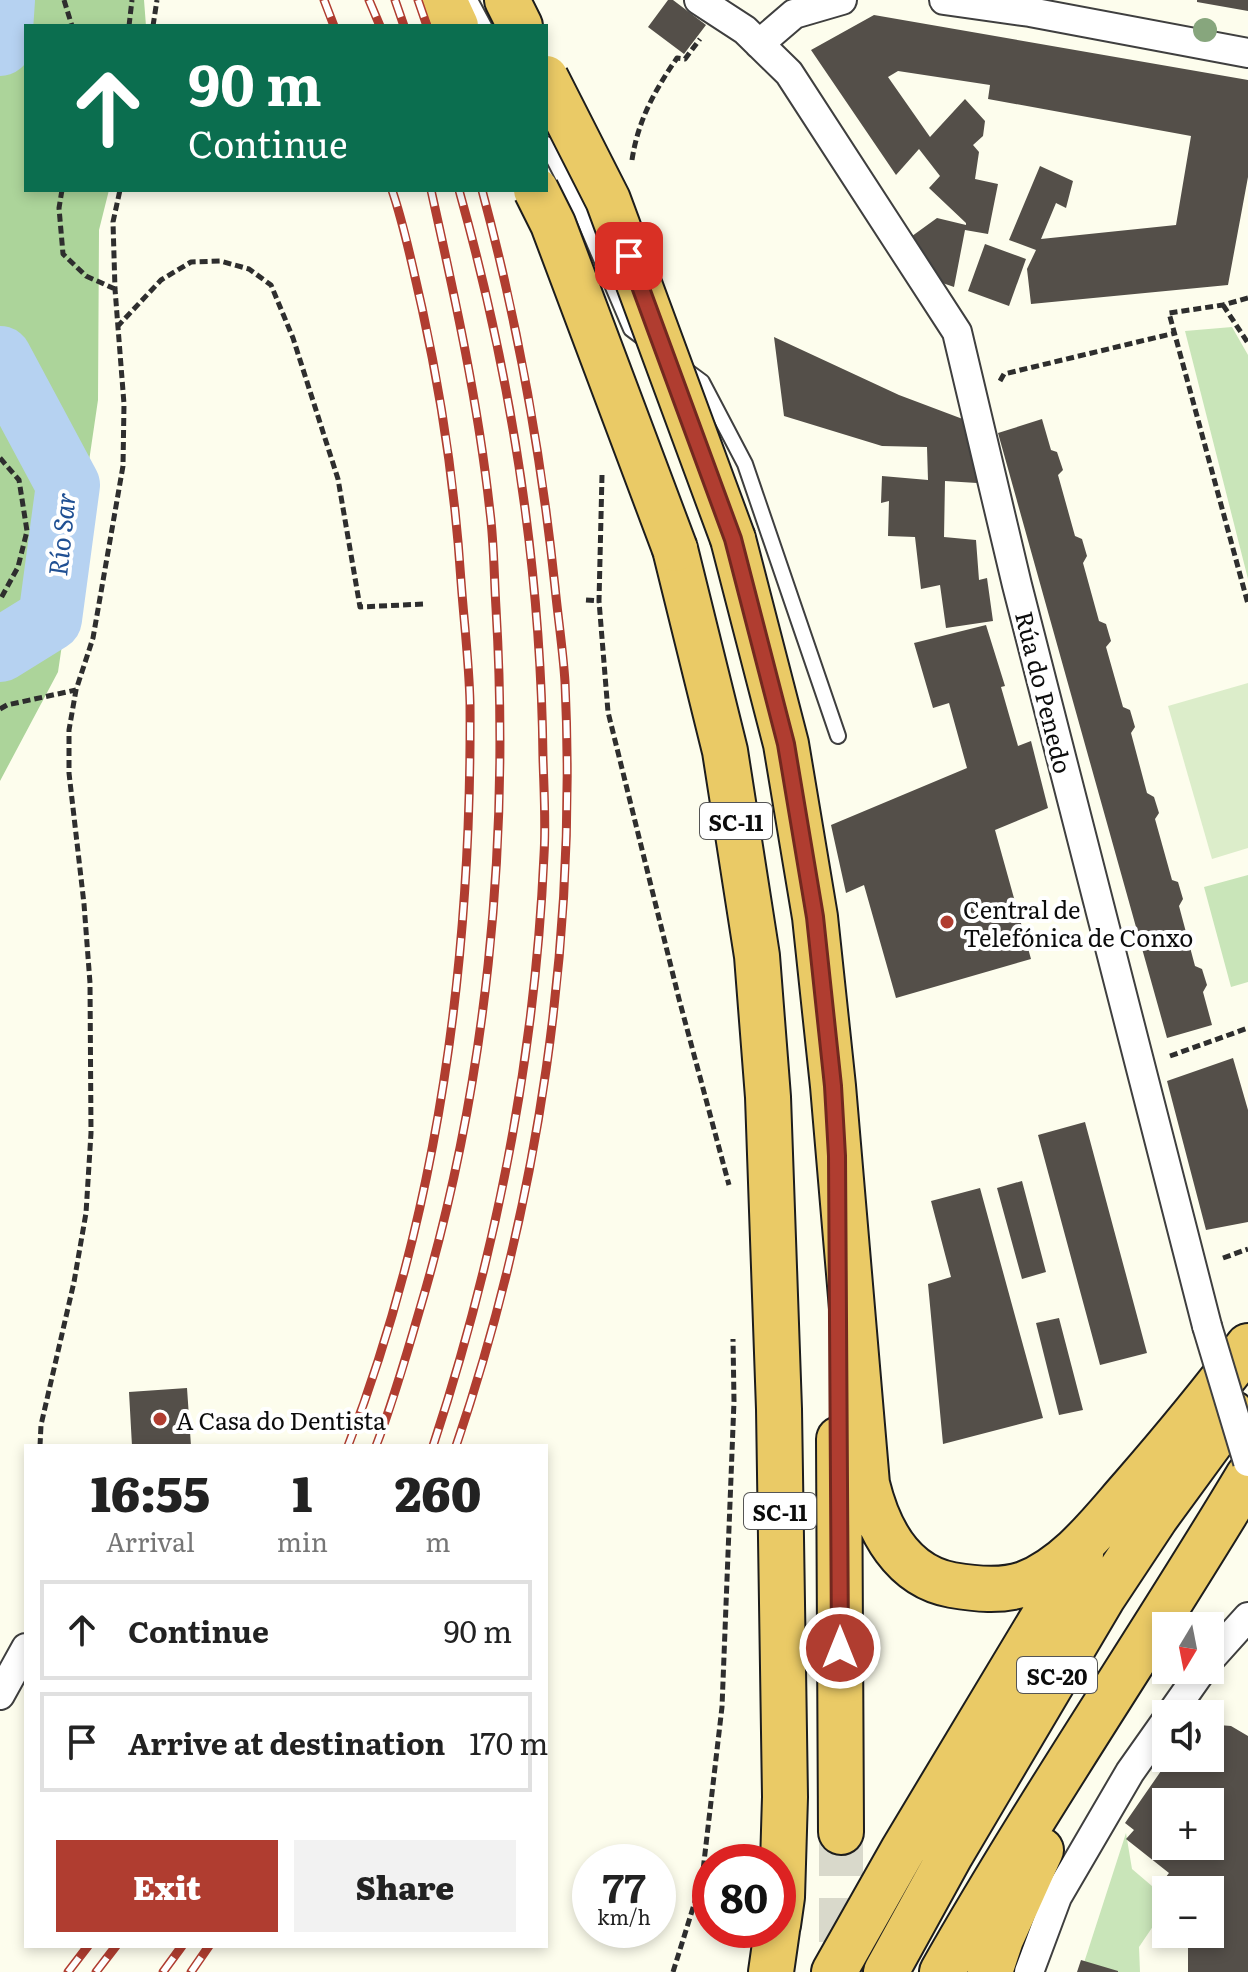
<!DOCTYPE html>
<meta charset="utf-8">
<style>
body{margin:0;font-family:Literata,serif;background:#f2f2f2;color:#222;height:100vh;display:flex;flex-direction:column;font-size:30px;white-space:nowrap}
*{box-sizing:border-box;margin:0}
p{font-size:26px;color:#767676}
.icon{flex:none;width:44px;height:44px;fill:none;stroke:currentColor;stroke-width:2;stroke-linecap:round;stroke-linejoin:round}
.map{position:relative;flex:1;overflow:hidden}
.details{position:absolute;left:24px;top:1444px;width:524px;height:504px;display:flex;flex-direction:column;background:#fff;border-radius:0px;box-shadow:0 4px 12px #0003}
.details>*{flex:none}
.guide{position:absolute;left:24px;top:24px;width:524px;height:168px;border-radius:0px;box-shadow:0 4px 12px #0003;background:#0b6e4f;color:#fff;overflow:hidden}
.needle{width:52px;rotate:190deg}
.tools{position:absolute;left:1152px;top:1612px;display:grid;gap:16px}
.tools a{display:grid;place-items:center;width:72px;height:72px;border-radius:0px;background:#fff;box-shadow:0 4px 12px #0003;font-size:40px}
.speed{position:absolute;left:572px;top:1844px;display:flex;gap:16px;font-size:40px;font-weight:700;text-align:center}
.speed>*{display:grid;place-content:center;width:104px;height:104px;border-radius:50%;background:#fff;box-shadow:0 4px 12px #0003;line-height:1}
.speed small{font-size:20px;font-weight:400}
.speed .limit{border:12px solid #d22;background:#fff;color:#111}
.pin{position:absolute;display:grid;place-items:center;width:68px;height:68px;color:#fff;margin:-34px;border-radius:16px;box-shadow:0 4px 12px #0006}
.me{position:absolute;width:88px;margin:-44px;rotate:0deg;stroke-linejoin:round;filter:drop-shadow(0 0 6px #0008)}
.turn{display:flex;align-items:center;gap:28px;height:168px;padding:0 32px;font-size:36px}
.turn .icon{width:104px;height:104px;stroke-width:2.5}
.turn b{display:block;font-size:56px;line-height:68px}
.eta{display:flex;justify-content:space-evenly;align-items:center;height:136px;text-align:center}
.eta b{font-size:48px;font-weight:800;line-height:56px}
.primary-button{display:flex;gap:16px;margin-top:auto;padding:16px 32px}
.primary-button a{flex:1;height:92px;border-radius:0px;background:#b03d30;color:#fff;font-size:32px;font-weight:800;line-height:92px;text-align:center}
.primary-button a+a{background:#f2f2f2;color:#222}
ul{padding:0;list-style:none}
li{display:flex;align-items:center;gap:24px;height:100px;margin:0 16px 12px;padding:0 16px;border:4px solid #e0e0e0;border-radius:0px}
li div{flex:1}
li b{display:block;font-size:30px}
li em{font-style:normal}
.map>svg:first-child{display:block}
</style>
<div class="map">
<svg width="1248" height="1972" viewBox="0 0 1248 1972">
<rect width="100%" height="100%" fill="#fdfded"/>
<path fill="#c9e5b9" d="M1232,327L1248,355V579L1185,331Z
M1248,875V982L1231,987L1204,887Z
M1126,1833L1132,1869L1166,1898V1907L1139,1947L1140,1972H1081Z"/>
<path fill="#acd49a" d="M0,0H144L146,26H26V190H109L99,230L98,400L58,672L0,781Z"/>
<path fill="#dcedca" d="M1248,683V848L1212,859L1168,706Z"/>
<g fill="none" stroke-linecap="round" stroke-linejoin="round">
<path stroke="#b6d2f1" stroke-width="64" d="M0,44L3,0
M0,358L68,485L50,619L0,650"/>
</g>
<path fill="#544f49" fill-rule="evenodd" d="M668,0H673L706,25L684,54L648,27Z
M1197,0H1248V11L1197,2Z
M874,15L1248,80V177L1228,285L1031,304L1027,269L1036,250L1009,240L1040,166L1073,181L1066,208L1056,203L1041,239L1176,225L1191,136L988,99L990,85L898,71L888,77L930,137L965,99L985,121L983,136L973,145L979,152L975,179L998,184L988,234L965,230L954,287L934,280L908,239L937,218L966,225V223L929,188L940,176L919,149L896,175L811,50Z
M985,244L1026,259L1009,306L968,291Z
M774,337L899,395L968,421L977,483L945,481L944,537L976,540L979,580L987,578L993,621L946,628L940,585L921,589L915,537L888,536L889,501L881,503L882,476L928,480L927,447L882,446L784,416Z
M1042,419L1051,450L1057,452L1063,470L1058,475L1075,536L1082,539L1087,556L1083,563L1099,621L1106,624L1111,641L1106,647L1123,707L1130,710L1135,727L1131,733L1147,793L1154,797L1159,813L1155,819L1172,880L1178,882L1183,899L1179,906L1195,966L1202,969L1207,985L1203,992L1212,1025L1167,1038L998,433Z
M986,625L1005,686L1001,687L1018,746L1031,741L1048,808L995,830L1031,959L896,998L864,885L846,893L831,825L967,768L949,703L933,708L914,643Z
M1233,1058L1248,1110V1222L1206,1230L1167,1081Z
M1085,1122L1147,1353L1100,1365L1038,1135Z
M1022,1181L1046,1272L1022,1279L997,1188Z
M980,1188L1043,1418L943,1444L928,1284L951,1277L931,1201Z
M1059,1318L1083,1410L1059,1415L1036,1323Z
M187,1388L191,1446H132L129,1392Z
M1219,1725L1231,1726L1248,1736V1972H1188V1934H1210V1890H1165L1159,1886L1169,1873L1126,1839L1134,1830L1125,1823L1170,1758H1210V1730ZM1166,1802H1210V1846H1166Z
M1081,1960L1118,1971V1972H1077Z"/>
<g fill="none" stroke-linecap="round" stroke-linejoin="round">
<path stroke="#d9d9cb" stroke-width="44" stroke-dasharray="44 22" stroke-linecap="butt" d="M841,1832V1972"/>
<g stroke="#3f3f3f" stroke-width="18">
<path id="service" d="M470,0L484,26
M546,144L581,212L631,329L647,341
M683,368L702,382L745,464L838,736"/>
</g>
<g stroke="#3f3f3f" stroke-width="32">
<path id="minor" d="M699,0L745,30L789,73L957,332L1017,585L1207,1326
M944,0L1030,12L1248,53
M759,44L794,14L842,0
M1210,1659L1248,1617
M0,1695L26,1648
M1171,1714L1202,1670
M1029,1972L1057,1897L1130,1772L1166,1721"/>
</g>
<g stroke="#1d1d1d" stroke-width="48">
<path id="trunk" d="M444,0L456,26
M507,0L520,26
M733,539L786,744L815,917L833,1086L867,1484C878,1529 902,1576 952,1585C975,1589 1001,1592 1024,1584C1069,1567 1102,1522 1133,1487C1173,1441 1211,1395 1248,1346
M675,549L725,751L757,956L768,1097L779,1409L785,1797L782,1897L778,1925
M839,1439L841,1832
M771,1972L777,1930
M834,1972L903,1850L1081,1554
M886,1972L951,1854L1103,1597L1156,1517L1232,1413
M942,1972C1038,1803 1148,1643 1248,1476
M990,1972L1001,1939L1041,1850"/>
</g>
<path stroke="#2e2e2e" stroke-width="5" stroke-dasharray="8 4" stroke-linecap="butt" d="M64,0L72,26
M129,26L132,0
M153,26L157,0
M632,160C638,120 655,90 677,58L685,59L700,39
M62,190L59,208L63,254L86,276L115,289
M1248,298L1223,305L1169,313L1248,604
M1223,305L1248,343
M117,327L161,280L191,262L220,261L249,269L271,285L293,338L338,479L360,607L424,604
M1000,381L1004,374L1175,333
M0,458L19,480L27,531L18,567L0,600
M602,475L599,601L608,712L679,999L729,1185
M586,600L599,601
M0,709L7,705L76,690
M1170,1056L1248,1028
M1223,1258L1248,1249
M40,1446L41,1425L74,1282L86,1213L91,1133L90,983L84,904L69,773V730L76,690L93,638L123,466L124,404L115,289L113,222L120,190
M673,1972L702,1879L722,1707L734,1401L733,1339"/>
<use href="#service" stroke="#fff" stroke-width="14"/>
<use href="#minor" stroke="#fff" stroke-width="28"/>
<use href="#trunk" stroke="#eaca66" stroke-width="44"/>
<g stroke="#b03d30" stroke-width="9">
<path id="rail" d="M324,0L334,26
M369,0L380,26
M395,0L404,26
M418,0L427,26
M348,1446C439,1210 472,955 470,703C469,662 464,622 461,581C455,489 442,399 422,308C413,269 405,228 392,190
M376,1446C393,1402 406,1357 419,1312C487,1085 510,844 496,608C494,576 494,543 490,512C478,401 455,298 431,190
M433,1446C496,1255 535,1057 544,855C546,824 544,791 543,759C541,567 511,375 459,190
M456,1446C539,1203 577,939 565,682C563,650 558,618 555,587C541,452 517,320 482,190
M68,1972L88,1946
M96,1972L116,1946
M163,1972L182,1946
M191,1972L209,1946"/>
</g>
<use href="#rail" stroke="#fff" stroke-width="6" stroke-dasharray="18" stroke-linecap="butt"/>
<g stroke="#3f3f3f" stroke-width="32" stroke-linecap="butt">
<path id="minor-bridge" d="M1207,1326L1248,1462"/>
</g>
<g stroke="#1d1d1d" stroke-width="48" stroke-linecap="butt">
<path id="trunk-bridge" d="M546,78L608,200L733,539
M536,190L553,224L675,549"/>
</g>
<use href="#minor-bridge" stroke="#fff" stroke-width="28"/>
<use href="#trunk-bridge" stroke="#eaca66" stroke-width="44"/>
</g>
<circle fill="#87a67d" cx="1205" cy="30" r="12"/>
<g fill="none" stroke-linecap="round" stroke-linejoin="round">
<g stroke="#72281f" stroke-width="20">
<path id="route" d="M629,256L733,539L786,744L815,917L833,1086L837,1156L840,1648"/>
</g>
<use href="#route" stroke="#b03d30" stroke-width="14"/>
</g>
<g fill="#b03d30" stroke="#fff" stroke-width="3">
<circle cx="947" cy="922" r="8"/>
<circle cx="160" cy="1419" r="8"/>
</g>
<g text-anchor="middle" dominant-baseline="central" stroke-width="8" stroke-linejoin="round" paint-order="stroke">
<g fill="#fff" stroke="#555" stroke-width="2">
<rect x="700" y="803" width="72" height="36" rx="6"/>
<rect x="744" y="1493" width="72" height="36" rx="6"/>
<rect x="1017" y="1657" width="80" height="36" rx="6"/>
</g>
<g font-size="22" font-weight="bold" fill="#0c0c0c">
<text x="736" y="821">SC-11</text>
<text x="780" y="1511">SC-11</text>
<text x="1057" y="1675">SC-20</text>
</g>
<g font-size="24" fill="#0c0c0c" stroke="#fff">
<text transform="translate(1045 692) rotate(76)">Rúa do Penedo</text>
</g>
<g font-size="24" fill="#0c0c0c" stroke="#fff" text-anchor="start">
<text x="963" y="908">Central de<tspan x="963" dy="28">Telefónica de Conxo</tspan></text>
<text x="176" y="1419">A Casa do Dentista</text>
</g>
<g font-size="26" font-style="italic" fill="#205093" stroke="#fff">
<text transform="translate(60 534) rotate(-84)">Río Sar</text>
</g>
</g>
</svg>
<div class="tools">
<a><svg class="needle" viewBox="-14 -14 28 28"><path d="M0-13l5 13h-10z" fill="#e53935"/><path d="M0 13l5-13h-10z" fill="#767676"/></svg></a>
<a><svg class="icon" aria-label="sound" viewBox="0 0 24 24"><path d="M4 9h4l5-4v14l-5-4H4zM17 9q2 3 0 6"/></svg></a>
<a>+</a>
<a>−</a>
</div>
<div class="speed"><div>77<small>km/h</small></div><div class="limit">80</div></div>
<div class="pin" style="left:629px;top:256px;background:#d93025"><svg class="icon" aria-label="arrive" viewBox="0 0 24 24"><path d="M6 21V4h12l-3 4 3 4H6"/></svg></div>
<svg class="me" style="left:840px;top:1648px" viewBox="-20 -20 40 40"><circle r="17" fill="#b03d30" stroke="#fff" stroke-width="3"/><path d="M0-11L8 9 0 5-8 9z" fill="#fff"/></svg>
<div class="guide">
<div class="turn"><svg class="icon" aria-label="ahead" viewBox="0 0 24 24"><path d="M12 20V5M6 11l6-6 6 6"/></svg><div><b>90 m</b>Continue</div></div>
</div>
<section class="details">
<div class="eta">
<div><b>16:55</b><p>Arrival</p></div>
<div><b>1</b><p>min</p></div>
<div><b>260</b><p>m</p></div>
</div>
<ul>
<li><svg class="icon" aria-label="ahead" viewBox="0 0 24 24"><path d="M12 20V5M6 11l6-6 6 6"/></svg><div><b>Continue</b></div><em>90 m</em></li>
<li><svg class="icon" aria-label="arrive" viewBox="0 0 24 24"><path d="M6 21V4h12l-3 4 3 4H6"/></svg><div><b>Arrive at destination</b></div><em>170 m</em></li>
</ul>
<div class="primary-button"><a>Exit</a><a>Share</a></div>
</section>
</div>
